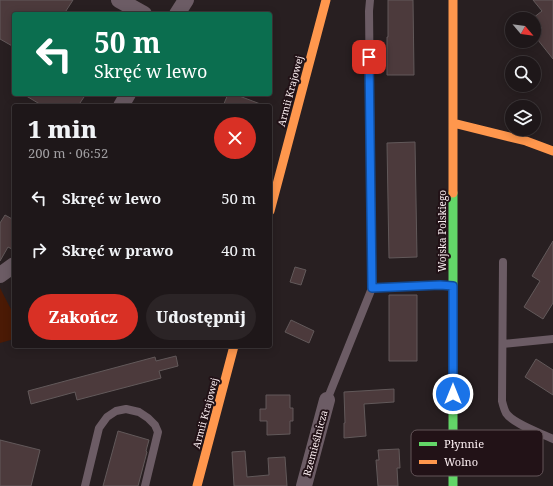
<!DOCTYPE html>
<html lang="pl">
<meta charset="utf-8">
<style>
body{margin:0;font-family:"Noto Serif",serif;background:#2b2426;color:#f1f3f6;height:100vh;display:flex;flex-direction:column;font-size:15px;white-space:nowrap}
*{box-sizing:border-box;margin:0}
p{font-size:13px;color:#a19fa2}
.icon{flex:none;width:22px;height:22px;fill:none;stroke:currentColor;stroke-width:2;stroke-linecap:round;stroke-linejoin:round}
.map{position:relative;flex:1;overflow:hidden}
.panel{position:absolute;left:12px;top:104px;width:260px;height:244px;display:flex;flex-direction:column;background:#1e1719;border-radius:4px;box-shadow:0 2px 10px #0003,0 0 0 1px #3c3638}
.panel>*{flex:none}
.hud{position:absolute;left:12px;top:12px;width:260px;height:84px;border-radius:4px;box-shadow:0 2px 10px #0003,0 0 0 1px #3c3638;background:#0b6e4f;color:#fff;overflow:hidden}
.needle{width:26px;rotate:119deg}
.fabs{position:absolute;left:505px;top:12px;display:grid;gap:8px}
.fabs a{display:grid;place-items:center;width:36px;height:36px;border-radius:50%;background:#1e1719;box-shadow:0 2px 10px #0003,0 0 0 1px #3c3638;font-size:20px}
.pin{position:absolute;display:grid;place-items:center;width:34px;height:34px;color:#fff;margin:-17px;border-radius:8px;box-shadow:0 2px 6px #0006}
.me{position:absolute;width:44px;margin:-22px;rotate:0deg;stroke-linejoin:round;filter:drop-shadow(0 0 3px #0008)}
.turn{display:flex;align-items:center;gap:14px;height:84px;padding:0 16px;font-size:18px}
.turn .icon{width:52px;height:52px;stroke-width:2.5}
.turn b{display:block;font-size:28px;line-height:34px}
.round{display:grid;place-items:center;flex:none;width:42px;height:42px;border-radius:21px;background:#2b2426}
.head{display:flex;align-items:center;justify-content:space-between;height:68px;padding:0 16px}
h1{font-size:24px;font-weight:800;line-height:30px}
.cta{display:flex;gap:8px;margin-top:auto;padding:8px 16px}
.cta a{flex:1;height:46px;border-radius:24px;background:#d93025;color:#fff;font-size:16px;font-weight:800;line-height:46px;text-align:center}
.cta a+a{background:#2b2426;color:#f1f3f6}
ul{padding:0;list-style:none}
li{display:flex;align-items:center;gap:12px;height:52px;padding:0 16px}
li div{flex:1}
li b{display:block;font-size:15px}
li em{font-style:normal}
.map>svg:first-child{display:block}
</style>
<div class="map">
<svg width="553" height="486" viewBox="0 0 553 486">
<rect width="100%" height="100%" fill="#281f21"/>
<path fill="#4b1a05" d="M0,288L14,315V339L0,343Z"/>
<path fill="#4c3a3c" stroke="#62595a" d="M0,0H73L64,14H14V47L0,39Z
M388,0H413L414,75H387V37H388Z
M533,0H553V59L534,35L542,28L533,18L542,11Z
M23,94H86L78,106H43Z
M228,94H234L263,105V106H223Z
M415,142L417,257L389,258L387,143Z
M5,215L14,220V250L8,247L0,261V223Z
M553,241V303L543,319L524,307L540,281L532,276Z
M295,267L306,270L301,285L290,282Z
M389,295H417V361H389Z
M291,320L314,331L309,343L285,332Z
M176,356L178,366L159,371L161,378L77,400L75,392L31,404L28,391L155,357L156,361Z
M536,359L553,370V395L525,377Z
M394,389V402L364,404L366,436L344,438V423H345L344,392Z
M266,395H290V408H293V421H290V434L267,435V421H260V409H266Z
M118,431L149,440L146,451L147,452L138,486H103Z
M0,440L40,450L31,486H0Z
M399,449L400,468H397L398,486H378L376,460H379L378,450Z
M245,451L247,477L269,475L268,458L285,457L287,486H234L232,452Z"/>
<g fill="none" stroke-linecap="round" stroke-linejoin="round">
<path stroke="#6c5c65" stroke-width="8" d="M503,262L502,401C503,405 504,409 506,413C513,424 541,433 553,439
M372,288L440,285L453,286
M503,344L553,339
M327,400L372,288L369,11L370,0
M85,486L99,428L107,417L116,411L126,409L139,412L148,418L155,425L158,432L145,486"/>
<path stroke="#6c5c65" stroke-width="16" d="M119,0L144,14
M177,14L186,0
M121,106L128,94
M0,275L14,265
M304,486L327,400"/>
<path stroke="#63d668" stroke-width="9" d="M453,193V486"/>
<path stroke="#ff974d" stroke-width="9" d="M453,0V193
M453,123L526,141L553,151
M270,211L326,0
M197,486L234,346"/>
</g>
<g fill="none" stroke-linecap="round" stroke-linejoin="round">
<g stroke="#114b97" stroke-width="10">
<path id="route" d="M369,57L372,288L440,285L453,286V394"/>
</g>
<use href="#route" stroke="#1a73e8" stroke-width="7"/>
</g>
<g text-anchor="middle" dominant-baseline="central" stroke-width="4" stroke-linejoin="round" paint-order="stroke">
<g font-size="10" fill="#fbeef1" stroke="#221217">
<text transform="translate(290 91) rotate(-75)">Armii Krajowej</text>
<text transform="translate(442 231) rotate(-90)">Wojska Polskiego</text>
<text transform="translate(205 413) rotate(-75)">Armii Krajowej</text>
<text transform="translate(315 443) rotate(-75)">Rzemieślnicza</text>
</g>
</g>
<rect x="411" y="430" width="132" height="46" rx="6" fill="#221217" stroke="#635458" stroke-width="1"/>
<rect x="419" y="442" width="18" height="4" fill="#63d668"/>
<rect x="419" y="460" width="18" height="4" fill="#ff974d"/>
<g font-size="11" fill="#fbeef1">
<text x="444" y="448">Płynnie</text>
<text x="444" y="466">Wolno</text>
</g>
</svg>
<div class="fabs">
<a><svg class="needle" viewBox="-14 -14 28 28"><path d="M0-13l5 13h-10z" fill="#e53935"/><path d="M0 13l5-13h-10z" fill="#a19fa2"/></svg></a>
<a><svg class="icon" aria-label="search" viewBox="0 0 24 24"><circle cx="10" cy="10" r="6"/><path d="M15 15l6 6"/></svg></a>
<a><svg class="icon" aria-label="layers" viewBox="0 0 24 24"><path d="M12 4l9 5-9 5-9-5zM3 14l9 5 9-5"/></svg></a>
</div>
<div class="pin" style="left:369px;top:57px;background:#d93025"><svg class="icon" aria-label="arrive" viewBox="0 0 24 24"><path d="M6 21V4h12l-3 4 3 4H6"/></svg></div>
<svg class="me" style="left:453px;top:394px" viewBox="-20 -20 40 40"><circle r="17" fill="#1a73e8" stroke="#fff" stroke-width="3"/><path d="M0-11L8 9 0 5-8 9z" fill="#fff"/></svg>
<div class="hud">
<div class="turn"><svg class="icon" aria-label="left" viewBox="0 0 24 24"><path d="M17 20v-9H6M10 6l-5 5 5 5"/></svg><div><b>50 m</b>Skręć w lewo</div></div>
</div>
<section class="panel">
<div class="head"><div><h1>1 min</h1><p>200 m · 06:52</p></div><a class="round" style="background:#d93025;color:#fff"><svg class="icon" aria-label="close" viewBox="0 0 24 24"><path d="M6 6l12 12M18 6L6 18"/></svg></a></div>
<ul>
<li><svg class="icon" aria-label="left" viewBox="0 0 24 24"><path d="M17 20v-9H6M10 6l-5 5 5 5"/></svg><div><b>Skręć w lewo</b></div><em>50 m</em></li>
<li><svg class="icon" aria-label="right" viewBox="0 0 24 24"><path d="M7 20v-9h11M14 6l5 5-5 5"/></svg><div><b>Skręć w prawo</b></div><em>40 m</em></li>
</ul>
<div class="cta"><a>Zakończ</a><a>Udostępnij</a></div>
</section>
</div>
